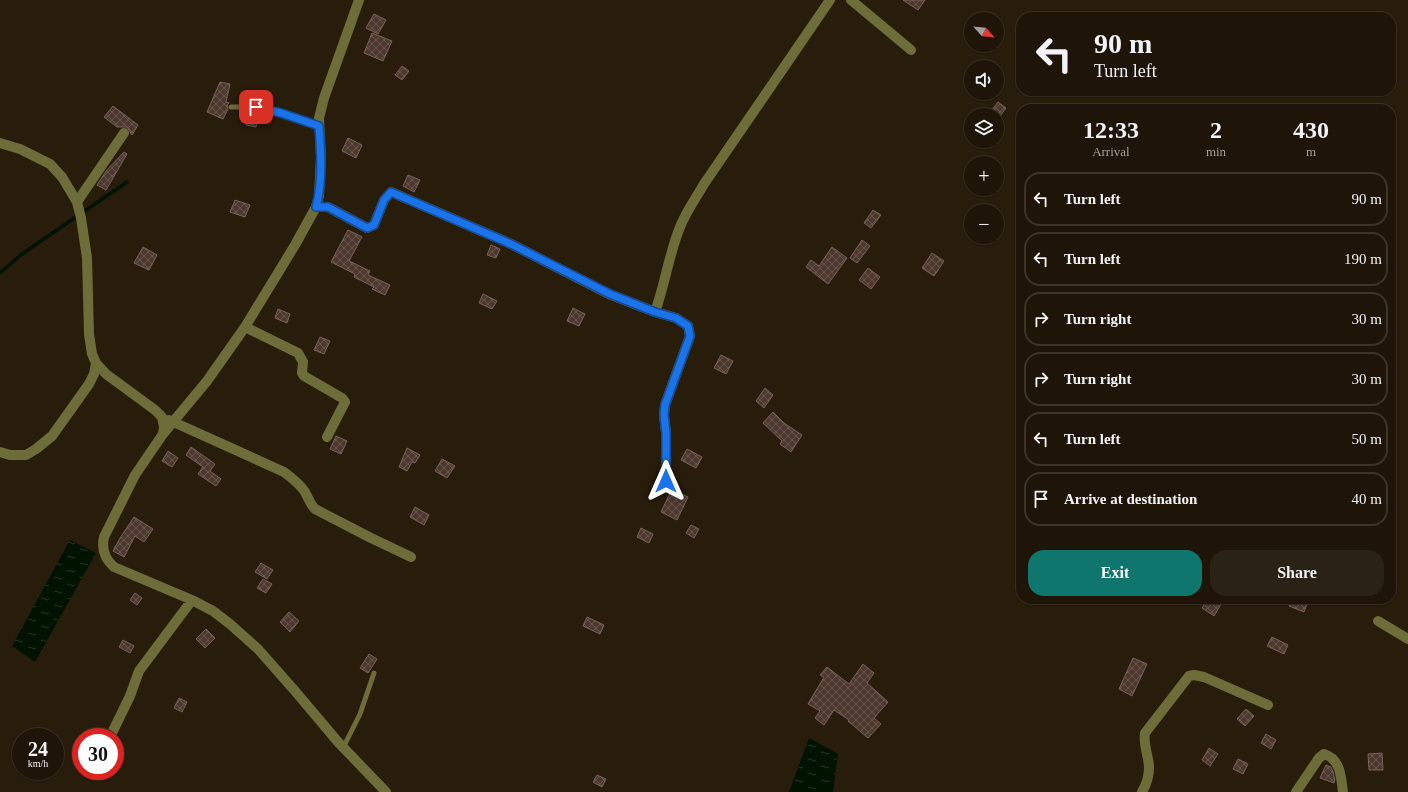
<!DOCTYPE html>
<meta charset="utf-8">
<style>
body{margin:0;font-family:"Times New Roman",serif;background:#2b2216;color:#f1f3f6;height:100vh;display:flex;flex-direction:column;font-size:15px;white-space:nowrap}
*{box-sizing:border-box;margin:0}
p{font-size:13px;color:#a19f9c}
.icon{flex:none;width:22px;height:22px;fill:none;stroke:currentColor;stroke-width:2;stroke-linecap:round;stroke-linejoin:round}
.map{position:relative;flex:1;overflow:hidden}
.details{position:absolute;left:1016px;top:104px;width:380px;height:500px;display:flex;flex-direction:column;background:#1e1508;border-radius:16px;box-shadow:0 1px 3px #0004,0 0 0 1px #3c3429}
.details>*{flex:none}
.guide{position:absolute;left:1016px;top:12px;width:380px;height:84px;border-radius:16px;box-shadow:0 1px 3px #0004,0 0 0 1px #3c3429;background:#1e1508;color:#f1f3f6;overflow:hidden}
.needle{width:26px;rotate:117deg}
.tools{position:absolute;left:964px;top:12px;display:grid;gap:8px}
.tools a{display:grid;place-items:center;width:40px;height:40px;border-radius:50%;background:#1e1508;box-shadow:0 1px 3px #0004,0 0 0 1px #3c3429;font-size:20px}
.speed{position:absolute;left:12px;top:728px;display:flex;gap:8px;font-size:20px;font-weight:700;text-align:center}
.speed>*{display:grid;place-content:center;width:52px;height:52px;border-radius:50%;background:#1e1508;box-shadow:0 1px 3px #0004,0 0 0 1px #3c3429;line-height:1}
.speed small{font-size:10px;font-weight:400}
.speed .limit{border:6px solid #d22;background:#fff;color:#111}
.pin{position:absolute;display:grid;place-items:center;width:34px;height:34px;color:#fff;margin:-17px;border-radius:8px;box-shadow:0 2px 6px #0006}
.me{position:absolute;width:44px;margin:-22px;rotate:0deg;stroke-linejoin:round;filter:drop-shadow(0 0 3px #0008)}
.turn{display:flex;align-items:center;gap:14px;height:84px;padding:0 12px;font-size:18px}
.turn .icon{width:52px;height:52px;stroke-width:2.5}
.turn b{display:block;font-size:28px;line-height:34px}
.eta{display:flex;justify-content:space-evenly;align-items:center;height:68px;text-align:center}
.eta b{font-size:24px;font-weight:700;line-height:28px}
.button{display:flex;gap:8px;margin-top:auto;padding:8px 12px}
.button a{flex:1;height:46px;border-radius:16px;background:#0f766e;color:#fff;font-size:16px;font-weight:700;line-height:46px;text-align:center}
.button a+a{background:#2b2216;color:#f1f3f6}
ul{padding:0;list-style:none}
li{display:flex;align-items:center;gap:12px;height:54px;margin:0 8px 6px;padding:0 4px;border:2px solid #3c3429;border-radius:16px}
li div{flex:1}
li b{display:block;font-size:15px}
li em{font-style:normal}
.map>svg:first-child{display:block}
</style>
<div class="map">
<svg width="1408" height="792" viewBox="0 0 1408 792">
<defs>
<pattern id="water-ripples" width="26" height="14" patternUnits="userSpaceOnUse"><rect width="26" height="14" fill="#001200"/><path d="M2 4q2-2 4 0t4 0M15 11q2-2 4 0t4 0" fill="none" stroke="#263525"/></pattern>
<pattern id="building-cross-hatch" width="8" height="8" patternUnits="userSpaceOnUse"><rect width="8" height="8" fill="#4d3830"/><path d="M0 0l8 8M0 8l8-8" fill="none" stroke="#67554e"/></pattern>
</defs>
<rect width="100%" height="100%" fill="#281c0b"/>
<path fill="url(#water-ripples)" d="M70,540L96,553L35,662L12,646Z
M809,738L838,754L833,792H789Z"/>
<g fill="none" stroke-linecap="round" stroke-linejoin="round">
<path stroke="#001200" stroke-width="3.5" d="M0,273L22,254L127,182"/>
</g>
<path fill="url(#building-cross-hatch)" stroke="#796159" d="M903,0H925L918,10Z
M374,14L386,20L378,34L366,28Z
M372,33L392,41L383,61L364,53Z
M402,66L409,71L402,80L395,75Z
M220,82L230,84L226,102L229,103L227,105L228,109L223,119L207,112Z
M998,102L1006,108L1000,116L992,110Z
M113,106L138,125L132,135L127,127H117L104,117Z
M249,111L259,114L256,127L246,125Z
M348,138L362,145L356,158L342,151Z
M124,152L127,154L106,190L97,185L106,171Z
M408,175L420,180L414,192L403,186Z
M235,200L250,205L245,217L230,212Z
M873,210L881,215L871,228L864,223Z
M348,230L362,237L349,261L370,271L368,275L390,285L385,295L372,289L374,287L354,277L355,274L331,262Z
M862,240L870,246L857,263L850,258Z
M491,245L500,249L496,258L487,255Z
M143,247L157,255L149,270L134,263Z
M832,247L847,258L828,284L806,267L811,260L819,266Z
M932,253L944,261L934,276L922,268Z
M868,268L880,277L871,289L859,280Z
M483,294L497,301L492,309L479,303Z
M573,308L585,314L579,326L567,321Z
M278,309L290,314L287,323L275,318Z
M320,337L330,341L324,354L314,350Z
M721,355L733,361L726,374L714,368Z
M765,388L773,395L764,408L756,401Z
M773,412L784,423L802,435L791,452L780,444L782,441L763,423Z
M336,436L347,441L341,454L330,449Z
M191,447L215,464L210,471L221,479L216,486L198,474L203,467L186,455Z
M407,448L420,455L415,463L412,462L407,471L399,467Z
M687,449L702,457L696,468L681,460Z
M168,451L178,458L172,467L162,461Z
M442,459L455,466L447,478L435,471Z
M672,489L688,497L677,520L661,512Z
M415,507L429,515L424,525L410,517Z
M134,517L153,529L144,542L135,536L124,557L113,551L120,538Z
M691,525L699,529L694,538L686,533Z
M641,528L653,534L649,543L637,537Z
M261,563L273,570L267,579L255,572Z
M263,579L272,584L266,593L257,588Z
M135,593L142,598L137,605L130,600Z
M1208,599H1224L1214,616L1202,608Z
M1292,599H1309L1304,612L1289,606Z
M289,612L299,621L290,632L280,622Z
M587,617L604,625L600,634L583,626Z
M206,629L215,638L205,648L196,639Z
M1272,637L1288,645L1284,654L1267,646Z
M123,640L134,646L130,653L119,647Z
M369,654L377,659L368,673L360,668Z
M1133,658L1147,664L1132,696L1119,689Z
M863,664L874,673L867,683L888,702L874,718L881,724L868,738L848,721L849,720L834,710L824,725L815,718L820,711L808,704L824,677L820,675L827,667L849,684Z
M179,698L187,702L182,712L174,708Z
M1246,709L1254,716L1245,726L1237,719Z
M1266,734L1276,740L1271,749L1261,743Z
M1209,748L1218,754L1210,766L1202,760Z
M1382,753L1383,770H1369L1368,754Z
M1238,759L1248,764L1243,774L1233,769Z
M1326,765L1331,767L1333,772L1335,780L1334,783L1320,778Z
M597,775L606,779L602,787L593,782Z"/>
<g fill="none" stroke-linecap="round" stroke-linejoin="round">
<path stroke="#6c6d38" stroke-width="5" d="M231,107C265,106 288,114 319,126
M343,748L360,714L374,673"/>
<path stroke="#6c6d38" stroke-width="10" d="M851,0L911,50
M0,143L20,149L50,164L62,177L77,202L81,218L87,258L89,334L92,354L96,363L106,374L155,410L162,417L164,427L163,434L135,475L104,537C101,550 105,559 114,567L192,600L213,611L230,624L258,649L295,691L338,742L386,792
M77,202L124,133
M316,207H328L367,228L374,225L384,200L391,192L511,244L609,294L655,312L676,318L688,326L690,336L665,405L664,415L666,433V481
M655,312C665,284 669,254 680,227C686,212 696,198 704,184L830,0
M245,327L298,353L303,362L302,373L304,376L342,398L345,402L327,437
M169,420L284,472C292,478 300,484 305,492C309,499 310,504 315,509L371,538L411,557
M163,434L207,381L245,327L295,245L316,207L319,196L321,157L319,118L324,98L359,0
M0,452L10,455H26L36,449L52,436L89,384L94,374L96,363
M1378,621L1408,639
M110,737L130,696L139,671L192,600
M1142,792C1146,785 1149,776 1149,768C1149,756 1143,746 1145,733L1189,676L1194,675L1204,677L1268,705
M1296,792L1319,758L1324,754C1341,759 1341,778 1343,792"/>
</g>
<g fill="none" stroke-linecap="round" stroke-linejoin="round">
<g stroke="#114b97" stroke-width="10">
<path id="route" d="M256,107L281,113L319,126C321,153 323,181 316,207H328L367,228L374,225L384,200L391,192L511,244L610,294L655,312L676,318L688,326L690,336L665,405L664,415L666,433V481"/>
</g>
<use href="#route" stroke="#1a73e8" stroke-width="7"/>
</g>
</svg>
<div class="tools">
<a><svg class="needle" viewBox="-14 -14 28 28"><path d="M0-13l5 13h-10z" fill="#e53935"/><path d="M0 13l5-13h-10z" fill="#a19f9c"/></svg></a>
<a><svg class="icon" aria-label="sound" viewBox="0 0 24 24"><path d="M4 9h4l5-4v14l-5-4H4zM17 9q2 3 0 6"/></svg></a>
<a><svg class="icon" aria-label="layers" viewBox="0 0 24 24"><path d="M12 4l9 5-9 5-9-5zM3 14l9 5 9-5"/></svg></a>
<a>+</a>
<a>−</a>
</div>
<div class="speed"><div>24<small>km/h</small></div><div class="limit">30</div></div>
<div class="pin" style="left:256px;top:107px;background:#d93025"><svg class="icon" aria-label="arrive" viewBox="0 0 24 24"><path d="M6 21V4h12l-3 4 3 4H6"/></svg></div>
<svg class="me" style="left:666px;top:481px" viewBox="-20 -20 40 40"><path d="M0-17L14 15 0 8-14 15z" fill="#1a73e8" stroke="#fff" stroke-width="4"/></svg>
<div class="guide">
<div class="turn"><svg class="icon" aria-label="left" viewBox="0 0 24 24"><path d="M17 20v-9H6M10 6l-5 5 5 5"/></svg><div><b>90 m</b>Turn left</div></div>
</div>
<section class="details">
<div class="eta">
<div><b>12:33</b><p>Arrival</p></div>
<div><b>2</b><p>min</p></div>
<div><b>430</b><p>m</p></div>
</div>
<ul>
<li><svg class="icon" aria-label="left" viewBox="0 0 24 24"><path d="M17 20v-9H6M10 6l-5 5 5 5"/></svg><div><b>Turn left</b></div><em>90 m</em></li>
<li><svg class="icon" aria-label="left" viewBox="0 0 24 24"><path d="M17 20v-9H6M10 6l-5 5 5 5"/></svg><div><b>Turn left</b></div><em>190 m</em></li>
<li><svg class="icon" aria-label="right" viewBox="0 0 24 24"><path d="M7 20v-9h11M14 6l5 5-5 5"/></svg><div><b>Turn right</b></div><em>30 m</em></li>
<li><svg class="icon" aria-label="right" viewBox="0 0 24 24"><path d="M7 20v-9h11M14 6l5 5-5 5"/></svg><div><b>Turn right</b></div><em>30 m</em></li>
<li><svg class="icon" aria-label="left" viewBox="0 0 24 24"><path d="M17 20v-9H6M10 6l-5 5 5 5"/></svg><div><b>Turn left</b></div><em>50 m</em></li>
<li><svg class="icon" aria-label="arrive" viewBox="0 0 24 24"><path d="M6 21V4h12l-3 4 3 4H6"/></svg><div><b>Arrive at destination</b></div><em>40 m</em></li>
</ul>
<div class="button"><a>Exit</a><a>Share</a></div>
</section>
</div>
